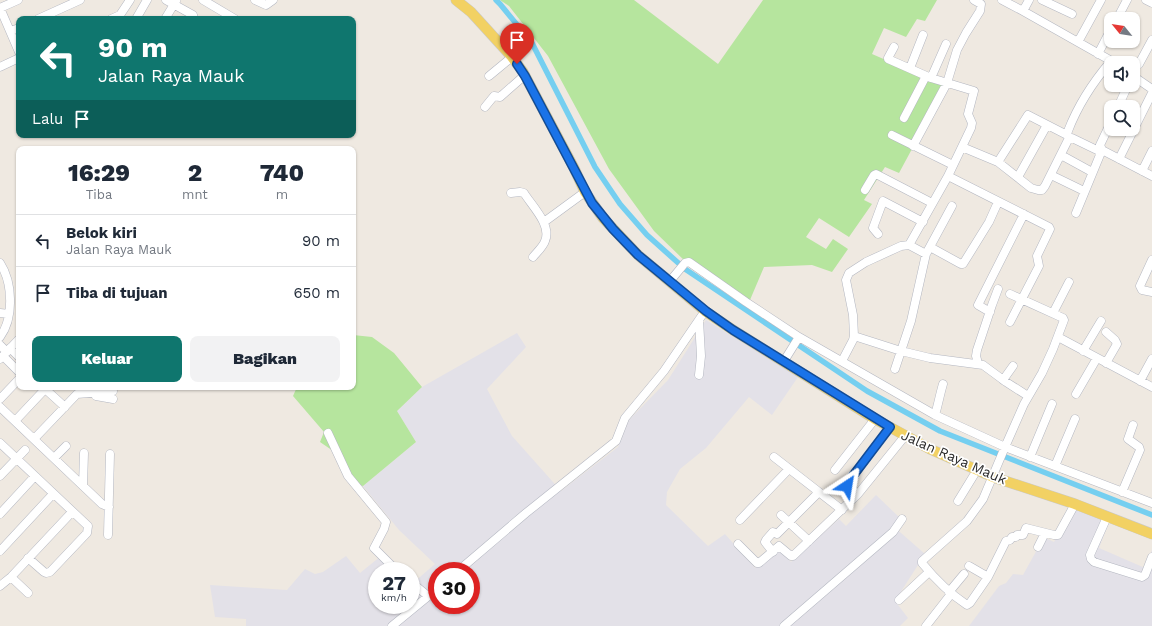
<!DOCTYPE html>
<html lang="id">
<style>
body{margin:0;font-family:"Work Sans",sans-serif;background:#f2f2f3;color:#1f2937;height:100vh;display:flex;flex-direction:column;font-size:15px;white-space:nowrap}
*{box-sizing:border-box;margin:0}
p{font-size:13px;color:#747a83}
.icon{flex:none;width:22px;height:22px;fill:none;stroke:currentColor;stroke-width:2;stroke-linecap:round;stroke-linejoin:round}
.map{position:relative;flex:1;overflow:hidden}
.panel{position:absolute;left:16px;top:146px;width:340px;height:244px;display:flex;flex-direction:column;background:#fff;border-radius:8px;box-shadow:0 1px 3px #0004}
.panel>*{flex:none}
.guide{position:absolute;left:16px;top:16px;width:340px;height:122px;border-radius:8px;box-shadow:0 1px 3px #0004;background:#0f766e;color:#fff;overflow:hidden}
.needle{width:26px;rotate:300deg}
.buttons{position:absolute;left:1104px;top:12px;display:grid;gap:8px}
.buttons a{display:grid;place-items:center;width:36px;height:36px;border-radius:8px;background:#fff;box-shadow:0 1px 3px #0004;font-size:20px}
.speed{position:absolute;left:368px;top:562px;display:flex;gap:8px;font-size:20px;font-weight:700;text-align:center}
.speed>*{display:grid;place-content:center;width:52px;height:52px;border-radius:50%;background:#fff;box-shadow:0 1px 3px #0004;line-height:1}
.speed small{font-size:10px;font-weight:400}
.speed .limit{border:6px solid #d22;background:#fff;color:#111}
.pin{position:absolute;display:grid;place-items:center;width:34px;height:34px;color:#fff;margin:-41px -17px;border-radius:50% 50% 50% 0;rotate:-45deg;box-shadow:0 0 4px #0007}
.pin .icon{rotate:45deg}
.me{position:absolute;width:44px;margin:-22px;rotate:33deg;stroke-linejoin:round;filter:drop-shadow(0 0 3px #0008)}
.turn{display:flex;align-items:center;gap:14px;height:84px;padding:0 16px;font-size:18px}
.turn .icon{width:52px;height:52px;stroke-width:2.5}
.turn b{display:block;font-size:28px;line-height:34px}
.then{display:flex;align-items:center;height:38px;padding:0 16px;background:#0003;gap:8px;font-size:15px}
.eta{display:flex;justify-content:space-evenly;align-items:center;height:68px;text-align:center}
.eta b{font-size:24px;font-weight:800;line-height:28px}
.primary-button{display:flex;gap:8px;margin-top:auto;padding:8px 16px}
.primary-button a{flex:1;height:46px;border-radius:8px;background:#0f766e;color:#fff;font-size:16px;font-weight:800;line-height:46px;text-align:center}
.primary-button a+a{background:#f2f2f3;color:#1f2937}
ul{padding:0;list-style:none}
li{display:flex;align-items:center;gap:12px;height:52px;padding:0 16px;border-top:1px solid #e0e1e3}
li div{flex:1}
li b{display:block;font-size:15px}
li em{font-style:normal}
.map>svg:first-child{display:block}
</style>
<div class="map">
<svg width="1152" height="626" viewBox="0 0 1152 626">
<rect width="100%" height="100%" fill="#efe9e1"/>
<path fill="#e3e1e8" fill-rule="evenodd" d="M706,320L798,377L772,415L749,397L706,448L680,469L667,492L666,505L708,546L725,534L755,568L778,549L791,562L839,519L846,526L876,495L900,518L893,526L925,554L895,601L908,618L900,626H246V619L215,617L210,585L287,590L305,569L315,574L323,572L346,556L360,573L381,556L398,571H377V605H411V582L413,583L435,564L399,530L363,486L416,442L397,411L422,387L517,333L526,347L487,389L512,436L561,491L618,447L629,420L668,380ZM437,571H471V605H437Z
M1074,507L1109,522L1099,548L1145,568L1152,550V626H969L999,586L1006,583L1013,574L1023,575L1044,537L1054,542Z"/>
<path fill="#b6e59e" d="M500,0H634L718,64L763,0H937L925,21L917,19L906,37L884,28L872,54L946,86L899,173L885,167L864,200L872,204L849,237L819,218L806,237L826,249L833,239L848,249L832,272L812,265L764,267L747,307L687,263L654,231L609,169L548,56L509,6Z
M353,335L372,337L394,353L422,387L397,411L416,442L363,486L347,481L339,455L320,442L324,432L293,396L297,387H353Z"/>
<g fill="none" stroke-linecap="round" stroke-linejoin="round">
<path stroke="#75cff0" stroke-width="5.5" d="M496,0L500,4L532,43L595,167L620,204L647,235L685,269L867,391L940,431L1152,515"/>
<g stroke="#b4b7c1" stroke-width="9">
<path id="minor" d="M166,0L193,15L194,19
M203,0L235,19
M255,0L266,5L273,0
M1002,0L1023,11L1115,63
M1042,0L1072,14
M1146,0L1152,3
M0,8L19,52
M0,8L18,0
M1023,11L1029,0
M38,19L80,0
M111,19L120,15L130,0
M136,19L147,0
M165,19L176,1
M1117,19L1127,0
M11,31L19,28
M1078,42L1101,0
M894,47L888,58V59L931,78L974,91L968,114L972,123L971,128L948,176L909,245
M1098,54L1111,29
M1139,64L1152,40
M0,67L19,58
M910,68L923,35
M489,76L512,57
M1133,76L1152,89
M931,78L946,44
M485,107L494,96L500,97L525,75
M1118,107L1128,85
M904,118L926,76
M892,135L953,165
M1069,138H1072L1101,152
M913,146L947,83L957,50L966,33L980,11L981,4L974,0
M962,147L998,162L1031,188L1038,190H1042L1045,186L1069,138L1067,135L1068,131C1078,105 1093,82 1111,61
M1102,150L1152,176
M1061,155L1092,172
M1119,159L1152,93
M998,162L1028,115L1067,135
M1142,171L1152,151
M1051,175L1084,191
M948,176L1049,227L1050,229L1037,256L1039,266L1010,322
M1018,177L1047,125
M865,190L874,175L876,174L932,203
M511,193L520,192L524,193C532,206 552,225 545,241C543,247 537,252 533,257
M1076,213L1102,150L1100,145L1111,122
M544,222L585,192
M878,234L873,228L883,201L923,222
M930,247L961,264H963L989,222L998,202
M1152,260L1140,286L1142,290L1152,292
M0,263C13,283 14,318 0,337
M670,281L685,263L689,262L746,302L799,337L935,415L1005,447L1152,503
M990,312L978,305L1024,214
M0,313L9,314
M1053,313L1069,282
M854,336L901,351L930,358L983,365L1006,382L1028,396
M1058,337L1152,387
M0,345L7,352
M10,348L19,357
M1083,351L1101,321
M3,356L19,372
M0,359L19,339
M784,361L799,337
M842,361L853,340L854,336L853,315L846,280L849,273L866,262L901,246L909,245L926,254
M978,363L976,356L977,350L992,305L998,289
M1106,363L1117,344L1115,340L1106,332
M895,369L911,321L926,254L952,206
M699,375L701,356L699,320
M1003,380L1013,366
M1140,381L1152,359
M43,387L65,407
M1076,394L1097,358
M96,396L113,399
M0,399L19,379
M0,407L102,504L109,507
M935,415C938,405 940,394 943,384
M15,421L47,387
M328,433L348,476L386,522L384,529L374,548L397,571
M34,439L77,394L113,391
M0,443L88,526L87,533L50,572L46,573L44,572L28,558
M774,457L842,510
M1030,457L1052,404
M54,458L66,446
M1055,466L1075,419
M835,470L875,419
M0,476L25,450
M83,486L84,453
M1122,492L1140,450L1139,447L1128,439L1133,425
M858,494L848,486L847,484L890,427
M958,501L977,470
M0,514L35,476
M781,515L809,541
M1107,517L1090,555L1091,559L1094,562L1142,577L1145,575L1152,557
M740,520L789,469
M108,535L110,454
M738,544L757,563H759L779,546L791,556H793L858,494L905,436
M1038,547L1045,533
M0,551L53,494
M773,552L765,542L766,540L773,532L777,534L819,492
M969,566L988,577L970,603L967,605C949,593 935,579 922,563V561L967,521L983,499L1005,447L1024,404L1042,373L1053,349L1064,320L1063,318L1010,294
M458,571L526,513L616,441L625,418L664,371L705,311
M11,577L28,593
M988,577L1006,541L1010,540L1012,537H1016L1017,535H1023L1026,528L1054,535H1058L1075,504
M411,582L428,596
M0,586L11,577L72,512
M949,592L964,574
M899,600L929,572
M392,626L437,589
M784,626L893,532L902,519
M926,626L951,594"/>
</g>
<g stroke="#c9c9c9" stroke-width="11">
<path id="major" d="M456,0L471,12L512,57L523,72L574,168L585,192L603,218L638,255L705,311L733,330L875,419L930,449L993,477L1075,504L1152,534"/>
</g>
<use href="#minor" stroke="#fff" stroke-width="8"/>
<use href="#major" stroke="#f2d163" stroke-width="10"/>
</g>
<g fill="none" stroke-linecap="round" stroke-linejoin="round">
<g stroke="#114b97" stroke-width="10">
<path id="route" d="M517,64L525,76L592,203L613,229L638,255L706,311L733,330L890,427L849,481L847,486"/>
</g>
<use href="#route" stroke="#1a73e8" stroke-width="7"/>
</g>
<g text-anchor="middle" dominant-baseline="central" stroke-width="3.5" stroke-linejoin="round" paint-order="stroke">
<g font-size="14" fill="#2e2e2e" stroke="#fff">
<text transform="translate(954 457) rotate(24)">Jalan Raya Mauk</text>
</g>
</g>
</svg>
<div class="buttons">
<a><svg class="needle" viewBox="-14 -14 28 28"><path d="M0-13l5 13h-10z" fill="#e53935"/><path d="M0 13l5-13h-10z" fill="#747a83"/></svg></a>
<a><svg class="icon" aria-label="sound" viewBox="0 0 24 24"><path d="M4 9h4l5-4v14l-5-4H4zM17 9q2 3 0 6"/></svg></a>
<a><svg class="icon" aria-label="search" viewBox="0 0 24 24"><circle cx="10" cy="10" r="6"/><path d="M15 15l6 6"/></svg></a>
</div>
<div class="speed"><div>27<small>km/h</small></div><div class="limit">30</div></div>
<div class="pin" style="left:517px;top:64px;background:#d93025"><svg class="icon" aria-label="arrive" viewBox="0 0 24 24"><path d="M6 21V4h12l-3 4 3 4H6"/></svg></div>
<svg class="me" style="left:847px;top:486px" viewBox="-20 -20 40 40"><path d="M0-17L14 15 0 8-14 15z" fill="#1a73e8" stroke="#fff" stroke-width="4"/></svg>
<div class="guide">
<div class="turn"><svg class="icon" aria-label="left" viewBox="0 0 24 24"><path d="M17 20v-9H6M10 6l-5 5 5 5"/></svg><div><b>90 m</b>Jalan Raya Mauk</div></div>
<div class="then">Lalu<svg class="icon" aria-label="arrive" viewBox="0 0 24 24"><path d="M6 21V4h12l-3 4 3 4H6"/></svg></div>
</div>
<section class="panel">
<div class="eta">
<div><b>16:29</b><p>Tiba</p></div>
<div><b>2</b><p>mnt</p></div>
<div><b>740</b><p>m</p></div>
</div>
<ul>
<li><svg class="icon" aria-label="left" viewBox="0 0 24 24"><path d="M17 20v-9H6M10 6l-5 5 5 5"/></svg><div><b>Belok kiri</b><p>Jalan Raya Mauk</p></div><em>90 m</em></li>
<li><svg class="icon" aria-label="arrive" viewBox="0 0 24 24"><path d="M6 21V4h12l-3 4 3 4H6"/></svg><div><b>Tiba di tujuan</b></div><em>650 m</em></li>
</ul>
<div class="primary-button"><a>Keluar</a><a>Bagikan</a></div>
</section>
</div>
